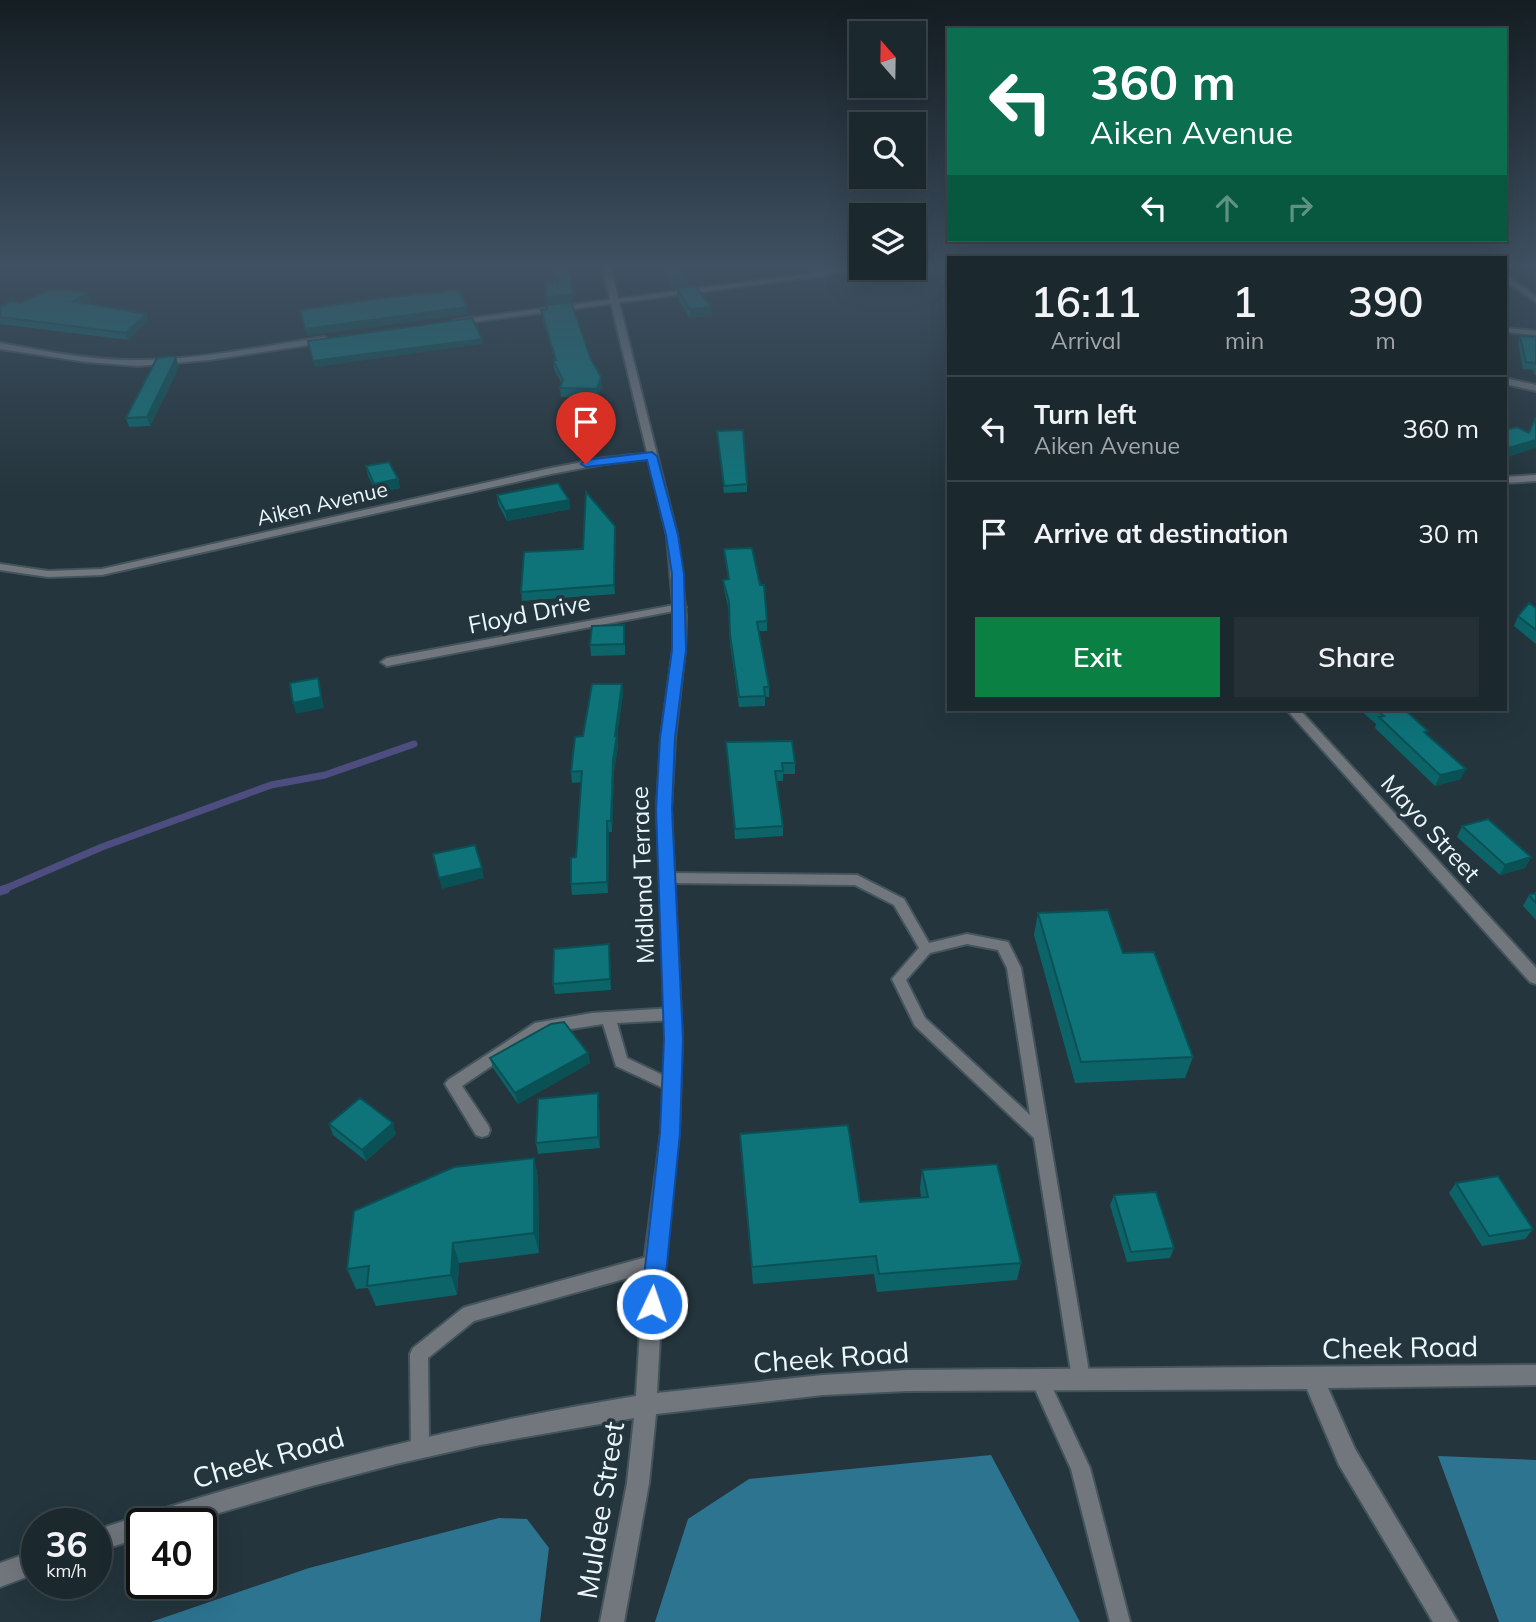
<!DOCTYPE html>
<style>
body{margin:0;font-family:Mulish,sans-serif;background:#243036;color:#f1f3f6;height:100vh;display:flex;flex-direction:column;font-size:26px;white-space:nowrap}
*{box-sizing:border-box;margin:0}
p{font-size:23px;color:#a0a6aa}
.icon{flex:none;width:38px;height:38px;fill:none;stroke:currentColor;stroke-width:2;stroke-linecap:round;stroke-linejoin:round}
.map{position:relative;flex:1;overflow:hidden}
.sheet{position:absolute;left:947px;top:256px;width:560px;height:455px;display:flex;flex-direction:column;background:#1b282e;border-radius:0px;box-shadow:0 7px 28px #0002,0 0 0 2px #39444a}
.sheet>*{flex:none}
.guide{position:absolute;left:947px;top:28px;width:560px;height:214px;border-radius:0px;box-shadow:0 7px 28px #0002,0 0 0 2px #39444a;background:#0b6e4f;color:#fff;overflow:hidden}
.needle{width:46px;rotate:340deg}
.buttons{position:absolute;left:849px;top:21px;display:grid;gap:14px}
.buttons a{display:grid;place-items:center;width:77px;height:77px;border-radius:0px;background:#1b282e;box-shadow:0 7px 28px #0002,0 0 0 2px #39444a;font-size:35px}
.speed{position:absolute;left:21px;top:1508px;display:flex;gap:14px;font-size:35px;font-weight:700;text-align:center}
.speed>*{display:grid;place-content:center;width:91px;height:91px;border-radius:50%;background:#1b282e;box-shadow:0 7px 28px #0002,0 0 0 2px #39444a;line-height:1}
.speed small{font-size:18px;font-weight:400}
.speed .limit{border:4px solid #111;border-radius:10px;background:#fff;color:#111}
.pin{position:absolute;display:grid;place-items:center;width:60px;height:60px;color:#fff;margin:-72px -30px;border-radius:50% 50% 50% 0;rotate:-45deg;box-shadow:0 0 7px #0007}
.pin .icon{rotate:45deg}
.me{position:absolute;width:77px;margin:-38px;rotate:3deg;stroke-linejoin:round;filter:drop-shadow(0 0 5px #0008)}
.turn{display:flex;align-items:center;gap:24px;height:147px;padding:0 28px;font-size:32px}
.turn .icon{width:91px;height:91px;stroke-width:2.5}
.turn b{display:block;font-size:49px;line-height:60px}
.lanes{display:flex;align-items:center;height:66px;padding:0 28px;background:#0003;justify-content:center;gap:35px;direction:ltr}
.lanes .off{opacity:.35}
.eta{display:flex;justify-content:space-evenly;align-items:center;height:119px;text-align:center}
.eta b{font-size:42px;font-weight:600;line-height:49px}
.cta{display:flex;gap:14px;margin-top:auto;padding:14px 28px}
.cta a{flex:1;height:80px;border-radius:0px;background:#0b8043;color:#fff;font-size:28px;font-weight:600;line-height:80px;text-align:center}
.cta a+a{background:#243036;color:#f1f3f6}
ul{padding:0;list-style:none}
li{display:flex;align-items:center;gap:21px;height:105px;padding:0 28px;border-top:2px solid #39444a}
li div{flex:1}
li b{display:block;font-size:26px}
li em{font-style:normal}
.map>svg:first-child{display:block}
</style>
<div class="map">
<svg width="1536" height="1622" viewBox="0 0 1536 1622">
<rect width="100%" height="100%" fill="#24353d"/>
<path fill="#2d7491" d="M991,1455L1080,1622H655L688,1519L749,1479Z
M1438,1456L1536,1460V1622H1499Z
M499,1518L527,1519L549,1548L540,1622H151L309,1568Z"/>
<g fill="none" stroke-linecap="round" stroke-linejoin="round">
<path stroke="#4d4d80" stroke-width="7" d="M2,890L102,847L271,785L325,775L414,744"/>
<path stroke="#4d4d80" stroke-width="9" d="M0,891L6,889"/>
<g stroke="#44545c" stroke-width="4">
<path id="service" d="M668,873L857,875L904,899L929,943L967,934L1008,942L1021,968L1090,1378L1087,1384L1081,1387L1075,1384L1072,1378L1034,1138L915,1026L892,979L919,948L894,905L855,885L668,883L663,881L662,878L663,875ZM967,944L998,950L1007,968L1030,1115L925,1018L906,980L930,953Z
M673,1008L678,1010L680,1014L678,1018L673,1020L617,1023L627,1058L677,1082L680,1086L677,1090L672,1092L616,1066L603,1024L539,1034L462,1086L488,1125L490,1130L488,1135L482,1137L476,1135L445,1084L448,1080L535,1023L592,1013Z
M654,1255L660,1257L662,1263L660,1269L474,1321L428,1358L429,1448L427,1455L420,1457L413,1455L411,1448L410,1354L413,1348L463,1308L469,1306Z
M1039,1369L1045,1372L1090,1468L1130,1622H1110L1071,1469L1030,1378L1033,1372Z"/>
</g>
<g stroke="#44545c" stroke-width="4">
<path id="minor" d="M849,266L863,268L807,278L456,324L452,322L456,320L807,274Z
M1505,275L1536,296V302L1505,281Z
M1505,328L1536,331V335L1505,332Z
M325,337L329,340L328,342L209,360L138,366L86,362L0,349V343C46,351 92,361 138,360C201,360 263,346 325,337Z
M1505,378L1536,385V391L1505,384Z
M652,453L657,456L655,458L604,464L551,474L102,575L48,577L0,570V564L48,571L102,569L551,468L604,458Z
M1536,475V481L1505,483V477Z
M680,604L686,607L684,609L387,666L381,662L387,658Z
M1286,709H1299L1536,968V984L1530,982Z"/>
</g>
<g stroke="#44545c" stroke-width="4">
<path id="tertiary" d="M602,266H610L677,535L686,616L685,650L675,738L671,809L682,1039L679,1133L664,1263L657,1393L823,1375L907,1370L1536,1365V1385L1328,1388L1355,1449L1458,1622H1433L1339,1465L1307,1389L907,1391L823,1395L656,1414L649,1483L624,1622H600L627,1483L634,1418L480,1445L396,1464L312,1486L181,1524H142V1537L96,1552V1530C274,1472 452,1426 636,1396L644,1263L661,1133L666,1039L657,809L661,738L673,650L674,616L667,535Z
M37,1550V1573L0,1587V1563Z"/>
</g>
<use href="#service" fill="#72777e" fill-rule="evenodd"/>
<use href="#minor" fill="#72777e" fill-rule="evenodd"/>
<use href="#tertiary" fill="#72777e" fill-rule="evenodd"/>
</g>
<path fill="#0c6469" d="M545,266H569L573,300L547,304L555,283Z
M661,266H679L689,286L672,287Z
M1526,266H1536V274Z
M677,288L713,315L689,318L677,296Z
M90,300L85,303L146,314L148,321L128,340L0,324V307L21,303Z
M541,310L590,357L602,386L598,398L561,397L560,388L562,384L554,369L553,360H555L542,318Z
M1520,336L1536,337V375L1534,374L1533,370L1523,369L1518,343Z
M179,367L150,426L129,427L126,418Z
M717,431L747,484V492L724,493Z
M366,466L398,479L400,488L377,493L368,476Z
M497,495L569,500L570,509L507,521L498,504Z
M615,534V594L522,601L521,592L583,549Z
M724,549L767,621V631H759L769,687V697H765V706L739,707L730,644L729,611L724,589L723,580L728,579Z
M1536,608V644L1514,626L1518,616Z
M625,635V655L591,656L590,645Z
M622,684L623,694L617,735L618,746L614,771L612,832H609L608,893L572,895L571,884L576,857L581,782L572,783L571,772L583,736Z
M1359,709H1404L1426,734L1461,779L1435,786L1375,728L1376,724Z
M726,742L795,763V774H783V781H777L783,826V836L735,839Z
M1462,826L1531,857L1525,868L1500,875L1457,837Z
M1536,893V920L1523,906L1529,895Z
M1038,913L1123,953L1193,1057L1185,1078L1075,1083L1034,935Z
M609,944L611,990L555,994L553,984Z
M588,1053L590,1063L518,1104L493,1068L490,1058Z
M598,1093L599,1104L600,1148L538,1154L536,1143Z
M329,1124L396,1134L366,1161L333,1135Z
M740,1134L860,1202L921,1197L920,1188L922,1170L1021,1263L1017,1280L877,1292L874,1274L753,1284L741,1153Z
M534,1158L538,1178L539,1253L459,1263L457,1295L376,1306L368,1288L356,1289L347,1269Z
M1456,1183L1533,1229L1525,1239L1482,1246L1449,1193Z
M1114,1195L1174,1248L1170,1258L1127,1262L1110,1205Z"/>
<path fill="#0a5155" d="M688,278L689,286L672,287V279Z
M88,293L90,300L75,308L73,301Z
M573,294V300L547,304L546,298Z
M467,307L468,314L307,336L305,329Z
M712,307L713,315L689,318V309Z
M146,314L148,321L128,340L126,333Z
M482,339L483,344L315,367L313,361Z
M176,358L179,367L150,426L147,417Z
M601,377L602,386L598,398L597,389Z
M1536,440V448L1505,458V449Z
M398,479L400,488L377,493L374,484Z
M569,500L570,509L507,521L505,511Z
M615,526V594L614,585Z
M318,678L324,708L296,714L293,703Z
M622,684L623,694L616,741L617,735L618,746L614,771L612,832L611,821L615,736Z
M1466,769L1461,779L1435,786L1440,775Z
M607,821L609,832L608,893L607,882Z
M1531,857L1525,868L1500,875L1505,865Z
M482,868L484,878L442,889L439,878Z
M609,944L610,955L611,990L610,979Z
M588,1053L590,1063L518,1104L515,1093Z
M598,1093L599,1104L600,1148L598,1137Z
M393,1123L396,1134L366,1161L362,1150Z
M534,1158L538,1178L539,1253L534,1233Z
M453,1243L459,1263L457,1295L451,1275Z"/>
<path fill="#0e747a" stroke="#0a5155" stroke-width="2" d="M548,266H569L573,294L546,298L545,283L558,282Z
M665,266H679L688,278L672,279Z
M695,286L712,307L689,309L677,288Z
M51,289L88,293L73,301L146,314L126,333L0,317V307L11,301L21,303Z
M458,290L467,307L305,329L300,310L390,297Z
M571,302L590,357L601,377L597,389L560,388L563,380L553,360H556L541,310L547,309L546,305Z
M472,318L482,339L313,361L308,341Z
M1520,336L1536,337V365V363L1526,362Z
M173,356L176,358L147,417L126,418L157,358Z
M1536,417V440L1505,449V430L1517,427L1529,433Z
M743,430L747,484L724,486L717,431Z
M389,462L398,479L374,484L366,466Z
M558,483L569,500L505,511L497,495Z
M586,492L615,526L614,585L521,592L524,552L583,549Z
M752,548L760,585H764L767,621L757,622L769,687H764L765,696L739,697L730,635L729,602L723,580L729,579L724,549Z
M1529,603L1536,608V630L1518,616Z
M624,625V644L590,645L592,626Z
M318,678L321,697L293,703L290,683Z
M592,684H622L615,736L617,735L613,760L611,821H607V882L571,884V858L576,857L582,771L571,772L575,737L583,736Z
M1375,709H1404L1428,731L1424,732L1466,769L1440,775L1379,717L1384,716Z
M792,741L795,763H782L783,771H775L783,826L735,829L726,742Z
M1488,819L1531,857L1505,865L1462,826Z
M475,845L482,868L439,878L433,854Z
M1536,893V903L1529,895Z
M1108,910L1123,953L1154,952L1193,1057L1081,1062L1038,913Z
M609,944L610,979L553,984L554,949Z
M564,1022L588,1053L515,1093L490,1058L551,1024Z
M598,1093V1137L536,1143L538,1099Z
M360,1098L393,1123L362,1150L329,1124Z
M848,1125L860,1202L928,1197L922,1170L997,1164L1021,1263L879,1274L876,1256L752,1267L740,1134Z
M534,1158V1233L453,1243L451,1275L367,1286L369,1266L347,1269L354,1211L454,1167Z
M1498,1176L1533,1229L1489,1236L1456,1183Z
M1156,1192L1174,1248L1131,1252L1114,1195Z"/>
<linearGradient id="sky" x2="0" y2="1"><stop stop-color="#141d22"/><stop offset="0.54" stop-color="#3f5162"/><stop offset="1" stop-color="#3f5162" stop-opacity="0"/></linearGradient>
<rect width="1536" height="493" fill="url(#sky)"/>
<path fill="#1a73e8" stroke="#114b97" stroke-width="2" d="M652,452L657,456L678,535L684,574L686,650L675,738L672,809L683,1039L680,1133L663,1304L660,1311L652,1314L644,1311L641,1304L660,1133L664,1039L656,809L660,738L672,650V574L666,535L647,460L586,467L581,464L586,460Z"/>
<g text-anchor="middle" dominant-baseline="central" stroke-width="7" stroke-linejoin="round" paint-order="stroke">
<g font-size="21" fill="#ecf7fc" stroke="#24353d">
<text transform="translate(322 503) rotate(-13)">Aiken Avenue</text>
</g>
<g font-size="24" fill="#ecf7fc" stroke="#24353d">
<text transform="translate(529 613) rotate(-11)">Floyd Drive</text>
<text transform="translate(1431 828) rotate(48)">Mayo Street</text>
<text transform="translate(642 875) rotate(-92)">Midland Terrace</text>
</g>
<g font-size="28" fill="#ecf7fc" stroke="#24353d">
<text transform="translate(1400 1347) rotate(-1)">Cheek Road</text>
<text transform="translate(831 1357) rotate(-4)">Cheek Road</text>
<text transform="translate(268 1457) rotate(-16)">Cheek Road</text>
<text transform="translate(600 1510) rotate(-81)">Muldee Street</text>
</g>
</g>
</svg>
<div class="buttons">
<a><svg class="needle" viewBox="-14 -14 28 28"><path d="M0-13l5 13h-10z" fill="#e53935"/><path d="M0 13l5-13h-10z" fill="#a0a6aa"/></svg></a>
<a><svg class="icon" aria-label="search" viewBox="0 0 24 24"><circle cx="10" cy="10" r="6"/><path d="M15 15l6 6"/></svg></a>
<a><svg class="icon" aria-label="layers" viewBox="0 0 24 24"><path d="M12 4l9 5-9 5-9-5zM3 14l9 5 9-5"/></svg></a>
</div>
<div class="speed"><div>36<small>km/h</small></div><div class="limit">40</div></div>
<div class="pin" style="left:586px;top:464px;background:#d93025"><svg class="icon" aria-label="arrive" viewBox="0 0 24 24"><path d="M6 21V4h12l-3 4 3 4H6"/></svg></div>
<svg class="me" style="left:652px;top:1304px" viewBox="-20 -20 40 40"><circle r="17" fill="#1a73e8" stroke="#fff" stroke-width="3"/><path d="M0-11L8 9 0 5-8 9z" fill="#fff"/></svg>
<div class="guide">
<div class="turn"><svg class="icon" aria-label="left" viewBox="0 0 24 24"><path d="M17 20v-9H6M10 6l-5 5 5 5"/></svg><div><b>360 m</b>Aiken Avenue</div></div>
<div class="lanes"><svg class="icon" aria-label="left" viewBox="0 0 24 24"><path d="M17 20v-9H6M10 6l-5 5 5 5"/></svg><svg class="icon off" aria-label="ahead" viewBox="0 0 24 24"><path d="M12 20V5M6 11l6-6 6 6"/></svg><svg class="icon off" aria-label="right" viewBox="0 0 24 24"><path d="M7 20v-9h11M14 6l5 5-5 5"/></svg></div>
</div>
<section class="sheet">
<div class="eta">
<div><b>16:11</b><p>Arrival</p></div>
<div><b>1</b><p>min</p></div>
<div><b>390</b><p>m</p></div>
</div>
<ul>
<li><svg class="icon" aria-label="left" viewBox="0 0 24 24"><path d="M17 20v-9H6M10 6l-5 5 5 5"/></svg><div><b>Turn left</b><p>Aiken Avenue</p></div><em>360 m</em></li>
<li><svg class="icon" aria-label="arrive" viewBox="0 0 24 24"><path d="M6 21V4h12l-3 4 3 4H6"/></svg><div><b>Arrive at destination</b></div><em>30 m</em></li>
</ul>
<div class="cta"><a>Exit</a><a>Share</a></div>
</section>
</div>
